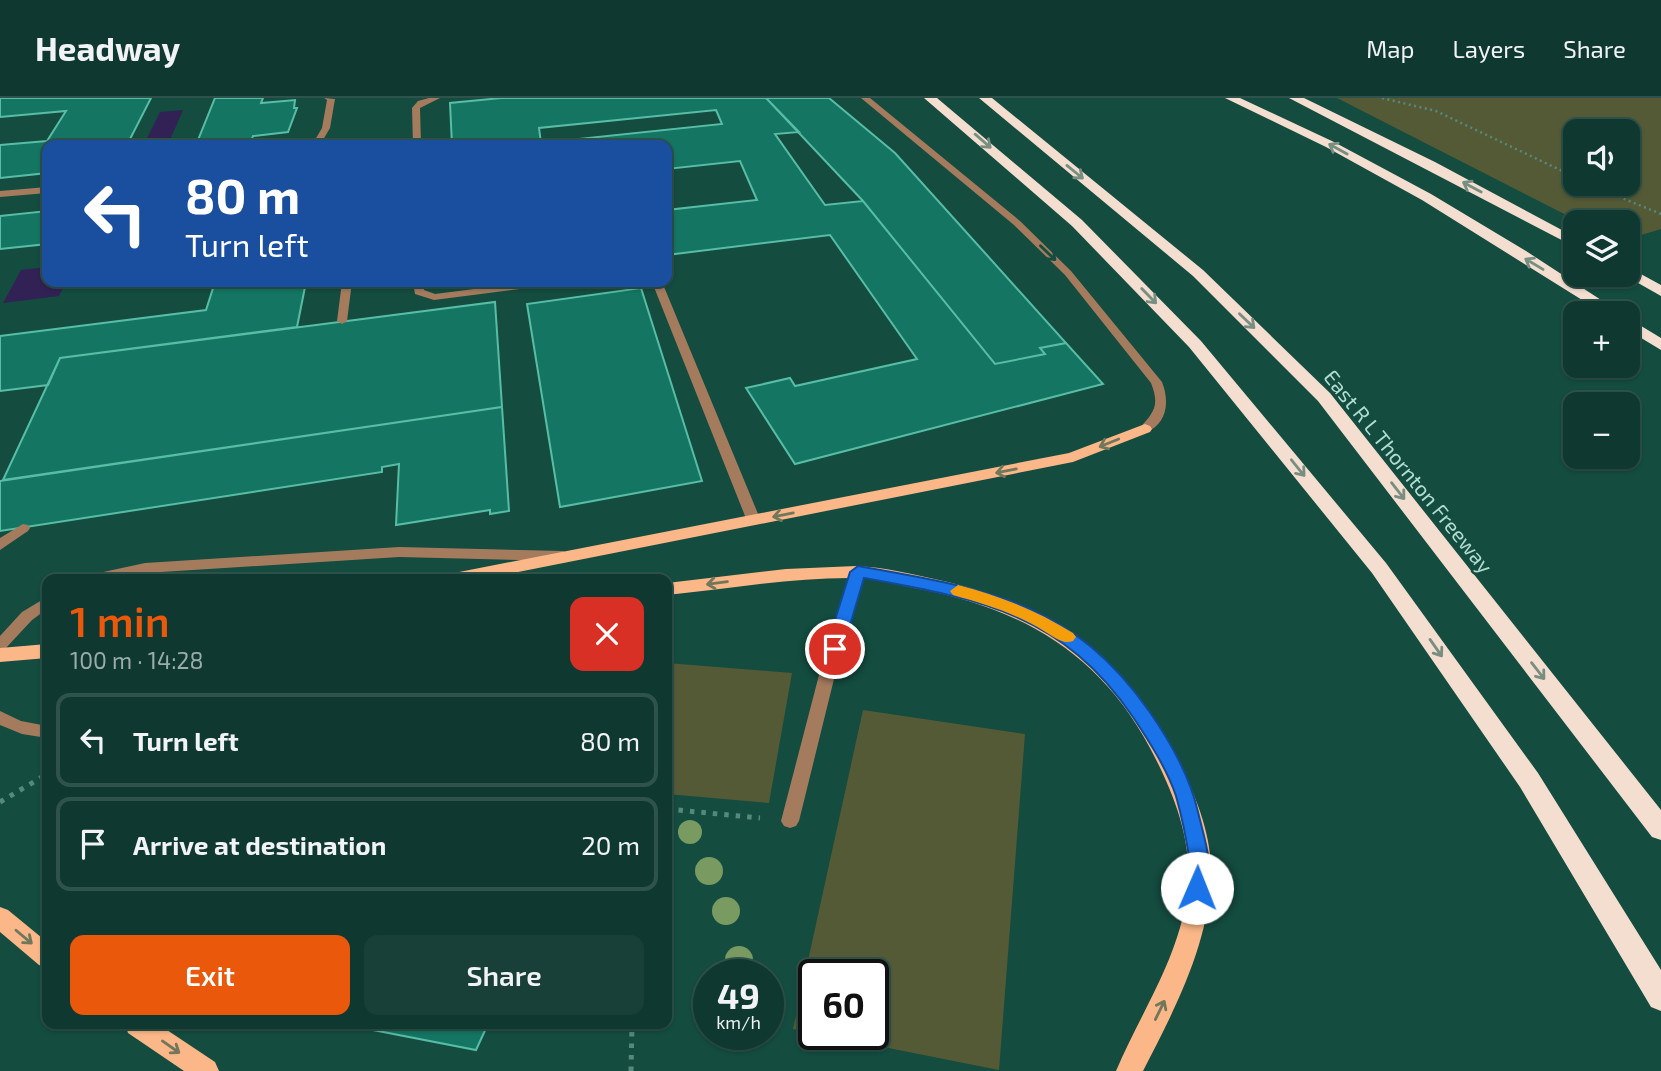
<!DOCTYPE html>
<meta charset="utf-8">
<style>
body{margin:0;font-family:"Exo 2",sans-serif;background:#184038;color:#f1f3f6;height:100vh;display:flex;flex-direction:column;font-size:26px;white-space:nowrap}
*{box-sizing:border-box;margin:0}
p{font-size:23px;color:#9bacab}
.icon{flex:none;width:38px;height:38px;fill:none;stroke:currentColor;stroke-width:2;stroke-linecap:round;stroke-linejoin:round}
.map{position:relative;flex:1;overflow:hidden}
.side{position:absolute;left:42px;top:476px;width:630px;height:455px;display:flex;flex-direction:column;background:#0f3930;border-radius:14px;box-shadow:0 2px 5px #0004,0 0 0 2px #2f534c}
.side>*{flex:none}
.top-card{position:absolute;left:42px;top:42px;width:630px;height:147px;border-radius:14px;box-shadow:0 2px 5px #0004,0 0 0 2px #2f534c;background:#1a4fa0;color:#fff;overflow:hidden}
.tools{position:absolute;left:1563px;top:21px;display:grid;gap:14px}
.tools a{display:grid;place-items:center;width:77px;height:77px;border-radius:14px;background:#0f3930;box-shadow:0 2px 5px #0004,0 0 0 2px #2f534c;font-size:35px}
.speed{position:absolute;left:693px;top:861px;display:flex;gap:14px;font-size:35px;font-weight:700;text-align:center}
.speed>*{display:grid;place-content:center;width:91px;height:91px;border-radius:50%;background:#0f3930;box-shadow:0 2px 5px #0004,0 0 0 2px #2f534c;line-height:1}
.speed small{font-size:18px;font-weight:400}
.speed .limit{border:4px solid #111;border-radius:10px;background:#fff;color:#111}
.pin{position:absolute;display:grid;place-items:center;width:60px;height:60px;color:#fff;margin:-30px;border:4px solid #fff;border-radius:50%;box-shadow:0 2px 7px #0007}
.me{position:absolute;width:77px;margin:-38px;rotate:1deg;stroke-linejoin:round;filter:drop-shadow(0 0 5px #0008)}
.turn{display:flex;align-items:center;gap:24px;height:147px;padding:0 28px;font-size:32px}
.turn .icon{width:91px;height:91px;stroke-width:2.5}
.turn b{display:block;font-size:49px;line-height:60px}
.round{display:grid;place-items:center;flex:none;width:74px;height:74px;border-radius:14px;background:#184038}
.headline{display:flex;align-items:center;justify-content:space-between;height:119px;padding:0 28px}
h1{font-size:42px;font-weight:600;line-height:52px;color:#ea580c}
.action{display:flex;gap:14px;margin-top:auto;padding:14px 28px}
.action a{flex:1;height:80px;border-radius:14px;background:#ea580c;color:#fff;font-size:28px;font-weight:600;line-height:80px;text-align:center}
.action a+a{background:#184038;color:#f1f3f6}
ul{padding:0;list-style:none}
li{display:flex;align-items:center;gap:21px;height:94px;margin:0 14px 10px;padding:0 14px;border:4px solid #2f534c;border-radius:14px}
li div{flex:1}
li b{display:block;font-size:26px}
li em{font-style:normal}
header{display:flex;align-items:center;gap:42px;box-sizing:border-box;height:98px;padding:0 35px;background:#0f3930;border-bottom:2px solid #2f534c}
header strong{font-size:33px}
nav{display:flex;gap:38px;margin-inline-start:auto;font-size:24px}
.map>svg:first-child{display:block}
</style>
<header>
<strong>Headway</strong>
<nav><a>Map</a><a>Layers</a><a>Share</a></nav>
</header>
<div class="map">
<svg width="1661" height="973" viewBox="0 0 1661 973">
<rect width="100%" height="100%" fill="#144c40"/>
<path fill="#545a35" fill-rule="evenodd" d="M1337,0H1661V131L1628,141V124H1580ZM1575,33H1628V86H1575Z
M667,565L792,575L769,705L667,696Z
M863,612L1025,636L999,972L818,936H873V877H814V935L793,931Z"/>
<path fill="#322154" d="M183,12L170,42L145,44L160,14Z
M47,169V184H66L59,198L3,205L21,172Z"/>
<path fill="#137562" stroke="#58bda5" stroke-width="2" fill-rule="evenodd" d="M0,0H151L127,47H47V75L0,80V47L47,43L66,13L0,19Z
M215,0H263L261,5L295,2L294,10H297L288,34L253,38L250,47H196Z
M501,0H766L799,34L775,36L825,107L863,103L995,266L1045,256L1040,250L1066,245L1103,286L795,366L746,290L790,280L795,288L917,261L830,137L667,157V112L757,102L740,63L667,71V47H452L450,5ZM716,12L722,26L541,45L539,30Z
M766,0H829L895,55L1066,245L1040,250L1045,256L995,266L863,103Z
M47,113V146L0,151V118Z
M215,184H306L297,229L60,260L48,287L0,293V238L206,212Z
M641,190L702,383L560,409L527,206Z
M495,204L502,309L3,382L60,260Z
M502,309L509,413L490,416V412L396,427L399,366L382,369V374L0,433V383Z
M376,926H488L476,952L373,932Z"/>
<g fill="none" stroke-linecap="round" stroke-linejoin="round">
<path stroke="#56897d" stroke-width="2.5" stroke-dasharray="2 3.5" stroke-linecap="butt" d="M1382,0L1436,13L1575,79
M1588,86L1661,116"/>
<path stroke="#56897d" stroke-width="5" stroke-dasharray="4.5 7" stroke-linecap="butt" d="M0,704L47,676
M667,711L760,720
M631,973L632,926"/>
<path fill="#a57b5e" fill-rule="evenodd" d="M324,0L335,1L330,30L320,47H312L322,30L327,2Z
M429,0H440L420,10L421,47H413L412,10L418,3Z
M342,184H352L347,223L342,226L337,223Z
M413,184H423L424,192L435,196L529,184H556L551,187L434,202L415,196Z
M652,184H662L761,423L759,426H749L747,423Z
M23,426L28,427L30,430L28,433L0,452V440Z
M399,449L563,453L570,458L563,463L399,459L145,475L115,481H87L94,476L145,465Z
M858,468L865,473L835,577L799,723L796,728L790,730L784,728L781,723L819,577L851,473Z
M47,499V511L32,522L5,551L0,553V538L22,514Z
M0,613L21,623L47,628V640L22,636L0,627Z"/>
<path fill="#a57b5e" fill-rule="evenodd" d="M47,89V95L0,99V93Z"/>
<path fill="#a57b5e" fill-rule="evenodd" d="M861,0H870L1020,123L1071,173L1162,284C1170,304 1167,326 1145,335L1139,331C1154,314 1160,308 1151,285L1065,177L1014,127Z"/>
<path fill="#fbb787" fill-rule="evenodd" d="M1145,326L1150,328L1152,331L1150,334L1073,364L483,481H445L454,475L1069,355Z
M856,468C884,469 912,476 939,482C1053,508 1117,552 1173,654C1192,688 1210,730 1211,769C1212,841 1175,911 1143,973H1116C1141,914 1178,862 1187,797C1194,745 1174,695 1150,650C1099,554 1019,509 914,490C895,486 876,480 857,480C793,479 730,491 667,497V485L786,471Z
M47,546V560L0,564V550Z
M0,809L8,812L47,844V870L39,867L0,834Z
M125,926H158L215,964L219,973H184L128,935Z"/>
<path fill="#f3ded0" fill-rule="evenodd" d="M924,0H937L1082,122L1201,243L1386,465L1538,675L1661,872V913L1651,909L1520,689L1372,475L1189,249L1072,128Z
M979,0H992L1203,172L1330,295L1661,712V742L1652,739L1318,303L1193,178Z
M1225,0H1240L1334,44L1431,96L1526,153L1621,215H1603L1422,102L1326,49Z
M1289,0H1304L1435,64L1575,139V149Z
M1628,169L1661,187V198L1624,177H1628Z
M1628,220L1661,240V252L1628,232Z"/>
</g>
<g fill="#799a61">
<circle cx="690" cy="734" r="12"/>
<circle cx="709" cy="773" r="14"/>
<circle cx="726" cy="813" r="14"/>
<circle cx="739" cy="862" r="14"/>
</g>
<defs><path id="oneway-shaft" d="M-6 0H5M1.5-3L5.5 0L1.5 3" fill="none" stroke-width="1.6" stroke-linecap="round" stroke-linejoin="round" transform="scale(1.75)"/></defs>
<g stroke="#788e81">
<use href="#oneway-shaft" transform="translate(983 43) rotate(41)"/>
<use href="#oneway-shaft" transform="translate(1338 51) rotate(-151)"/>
<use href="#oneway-shaft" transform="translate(1075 74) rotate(39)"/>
<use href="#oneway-shaft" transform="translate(1472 89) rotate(-152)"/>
<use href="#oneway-shaft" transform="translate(1534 166) rotate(-149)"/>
<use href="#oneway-shaft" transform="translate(1149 198) rotate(46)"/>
<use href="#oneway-shaft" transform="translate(1247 223) rotate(44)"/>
<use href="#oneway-shaft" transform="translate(1298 370) rotate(51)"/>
<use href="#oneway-shaft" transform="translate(1398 393) rotate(52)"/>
<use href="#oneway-shaft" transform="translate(1436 550) rotate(55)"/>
<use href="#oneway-shaft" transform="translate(1538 573) rotate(52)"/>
</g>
<use stroke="#144c40" href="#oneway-shaft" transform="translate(1048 155) rotate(44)"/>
<g stroke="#70775c">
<use href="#oneway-shaft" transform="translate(1109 345) rotate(158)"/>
<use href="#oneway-shaft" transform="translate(1006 373) rotate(169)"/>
<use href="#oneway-shaft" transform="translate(783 417) rotate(169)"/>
<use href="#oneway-shaft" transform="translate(717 485) rotate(173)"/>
<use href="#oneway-shaft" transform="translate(24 839) rotate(40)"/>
<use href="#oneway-shaft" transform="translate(1160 912) rotate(-64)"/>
<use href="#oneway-shaft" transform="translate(171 949) rotate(35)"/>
</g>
<path fill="#1a73e8" stroke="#114b97" stroke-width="2" d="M858,468C984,491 1070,501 1149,613C1170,643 1190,679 1198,714C1204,740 1216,771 1204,797L1197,800L1190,797C1185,786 1191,777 1190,766C1187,744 1182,719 1176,698C1167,671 1149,643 1133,619C1062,515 979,501 864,480L843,551L841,556H829L826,551L850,474Z"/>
<path fill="#f59e0b" d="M958,487C1000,498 1036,512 1073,535L1076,539L1073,543C1062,547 1053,538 1044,533C1015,515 985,506 953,497L950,493Z"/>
<g text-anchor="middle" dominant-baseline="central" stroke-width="5" stroke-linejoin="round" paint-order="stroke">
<g font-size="21" fill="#b1ded1" stroke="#144c40">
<text transform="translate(1409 373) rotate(51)">East R L Thornton Freeway</text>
</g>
</g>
</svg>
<div class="tools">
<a><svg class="icon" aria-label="sound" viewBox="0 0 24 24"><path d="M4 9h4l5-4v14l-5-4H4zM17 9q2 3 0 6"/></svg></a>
<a><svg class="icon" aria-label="layers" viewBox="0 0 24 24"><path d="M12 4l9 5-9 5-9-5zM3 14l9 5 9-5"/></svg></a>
<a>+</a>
<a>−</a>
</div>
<div class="speed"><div>49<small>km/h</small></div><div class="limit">60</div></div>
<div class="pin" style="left:835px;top:551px;background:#d93025"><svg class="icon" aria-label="arrive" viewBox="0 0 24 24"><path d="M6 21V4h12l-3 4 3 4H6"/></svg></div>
<svg class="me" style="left:1197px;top:790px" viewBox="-20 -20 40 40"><circle r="19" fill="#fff"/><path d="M0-13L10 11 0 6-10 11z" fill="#1a73e8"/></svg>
<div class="top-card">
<div class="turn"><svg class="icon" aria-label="left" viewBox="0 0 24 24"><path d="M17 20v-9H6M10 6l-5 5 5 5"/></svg><div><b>80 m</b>Turn left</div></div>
</div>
<section class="side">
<div class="headline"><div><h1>1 min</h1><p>100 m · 14:28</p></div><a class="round" style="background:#d93025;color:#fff"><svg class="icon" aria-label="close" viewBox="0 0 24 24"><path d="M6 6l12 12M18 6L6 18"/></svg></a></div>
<ul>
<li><svg class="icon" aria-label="left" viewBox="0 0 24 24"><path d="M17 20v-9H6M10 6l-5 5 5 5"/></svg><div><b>Turn left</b></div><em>80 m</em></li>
<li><svg class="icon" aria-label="arrive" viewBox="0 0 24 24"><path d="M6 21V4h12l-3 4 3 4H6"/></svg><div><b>Arrive at destination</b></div><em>20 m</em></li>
</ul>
<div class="action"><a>Exit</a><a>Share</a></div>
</section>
</div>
